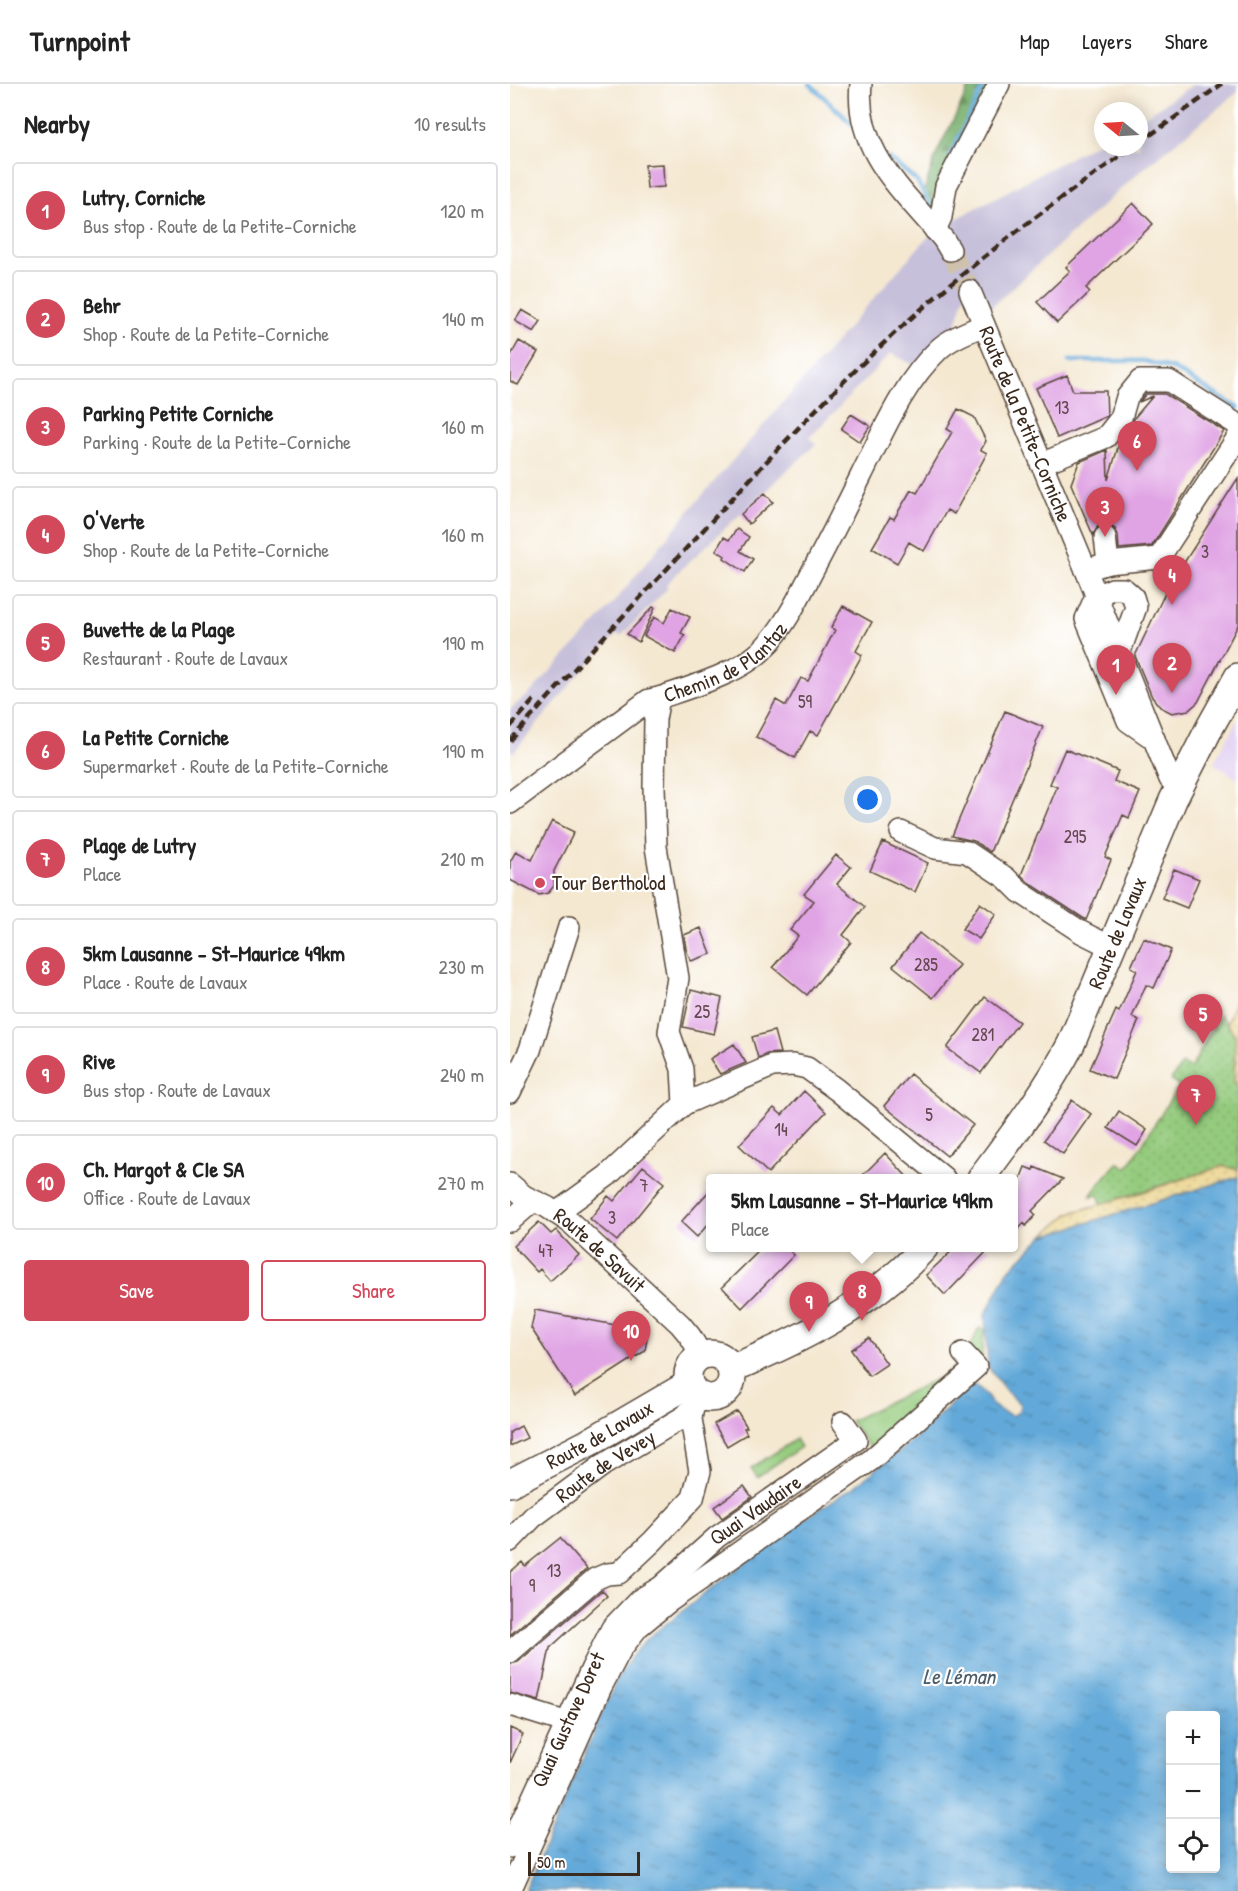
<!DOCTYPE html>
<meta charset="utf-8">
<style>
body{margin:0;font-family:"Patrick Hand",sans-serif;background:#f6f6f6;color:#222}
.controls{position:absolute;right:18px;bottom:18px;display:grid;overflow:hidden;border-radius:6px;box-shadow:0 3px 15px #0003}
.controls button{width:54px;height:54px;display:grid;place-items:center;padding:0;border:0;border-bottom:2px solid #e0e0e0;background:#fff;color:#222;font:30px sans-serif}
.compass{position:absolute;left:584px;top:18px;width:54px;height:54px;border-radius:50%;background:#fff;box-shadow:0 3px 15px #0003;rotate:288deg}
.scale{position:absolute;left:18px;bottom:15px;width:112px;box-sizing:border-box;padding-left:6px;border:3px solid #3b2a1e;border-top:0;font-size:16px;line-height:21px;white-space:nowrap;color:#3b2a1e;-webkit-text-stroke:4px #fff;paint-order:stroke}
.you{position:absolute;left:358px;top:716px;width:21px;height:21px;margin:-15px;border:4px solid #fff;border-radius:50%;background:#1a73e8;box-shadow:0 0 0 9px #1a73e833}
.badge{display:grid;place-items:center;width:39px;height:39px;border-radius:50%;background:#d1495b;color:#fff;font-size:20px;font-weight:700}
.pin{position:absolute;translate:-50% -50px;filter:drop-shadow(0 2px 3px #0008)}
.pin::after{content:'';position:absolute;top:32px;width:21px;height:18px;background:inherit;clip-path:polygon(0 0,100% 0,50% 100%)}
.popup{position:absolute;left:196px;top:1090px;width:312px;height:78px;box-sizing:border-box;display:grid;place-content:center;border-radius:6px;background:#fff;filter:drop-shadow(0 2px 4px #0005);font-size:20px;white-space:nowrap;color:#767676}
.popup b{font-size:22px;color:#222}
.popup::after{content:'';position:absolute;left:50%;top:100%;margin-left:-12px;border:12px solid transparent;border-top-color:#fff}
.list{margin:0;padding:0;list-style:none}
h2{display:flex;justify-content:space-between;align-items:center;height:78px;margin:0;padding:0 24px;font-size:26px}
h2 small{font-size:20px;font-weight:400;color:#767676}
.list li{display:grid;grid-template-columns:39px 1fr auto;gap:18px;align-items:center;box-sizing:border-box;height:96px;margin:0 12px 12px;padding:0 12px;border:2px solid #e0e0e0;border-radius:6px}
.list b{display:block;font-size:22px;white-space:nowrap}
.list p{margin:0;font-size:20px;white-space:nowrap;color:#767676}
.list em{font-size:20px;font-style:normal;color:#767676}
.actions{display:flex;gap:12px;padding:18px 24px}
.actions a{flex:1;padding:14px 0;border:2px solid #d1495b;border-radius:6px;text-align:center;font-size:21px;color:#d1495b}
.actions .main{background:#d1495b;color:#fff}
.icon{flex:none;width:33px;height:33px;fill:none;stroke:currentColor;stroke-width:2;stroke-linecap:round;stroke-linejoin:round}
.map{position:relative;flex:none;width:728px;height:1807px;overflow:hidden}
header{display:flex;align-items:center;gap:36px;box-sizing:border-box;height:84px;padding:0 30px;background:#fff;border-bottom:2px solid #e0e0e0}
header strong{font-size:28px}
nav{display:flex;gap:33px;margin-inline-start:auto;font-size:21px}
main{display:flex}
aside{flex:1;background:#fff}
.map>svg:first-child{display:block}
</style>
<header>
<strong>Turnpoint</strong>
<nav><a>Map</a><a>Layers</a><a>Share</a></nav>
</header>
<main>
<aside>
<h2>Nearby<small>10 results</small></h2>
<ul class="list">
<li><span class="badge">1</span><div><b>Lutry, Corniche</b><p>Bus stop · Route de la Petite-Corniche</p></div><em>120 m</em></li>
<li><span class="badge">2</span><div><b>Behr</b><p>Shop · Route de la Petite-Corniche</p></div><em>140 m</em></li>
<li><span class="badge">3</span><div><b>Parking Petite Corniche</b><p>Parking · Route de la Petite-Corniche</p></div><em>160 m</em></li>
<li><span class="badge">4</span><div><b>O'Verte</b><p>Shop · Route de la Petite-Corniche</p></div><em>160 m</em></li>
<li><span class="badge">5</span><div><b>Buvette de la Plage</b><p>Restaurant · Route de Lavaux</p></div><em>190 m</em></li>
<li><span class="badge">6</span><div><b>La Petite Corniche</b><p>Supermarket · Route de la Petite-Corniche</p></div><em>190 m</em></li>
<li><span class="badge">7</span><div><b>Plage de Lutry</b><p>Place</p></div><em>210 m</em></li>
<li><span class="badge">8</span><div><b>5km Lausanne - St-Maurice 49km</b><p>Place · Route de Lavaux</p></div><em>230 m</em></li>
<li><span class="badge">9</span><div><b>Rive</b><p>Bus stop · Route de Lavaux</p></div><em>240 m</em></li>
<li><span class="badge">10</span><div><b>Ch. Margot &amp; CIe SA</b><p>Office · Route de Lavaux</p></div><em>270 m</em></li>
</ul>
<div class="actions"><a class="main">Save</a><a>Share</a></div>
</aside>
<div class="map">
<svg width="728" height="1807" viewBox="0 0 728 1807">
<defs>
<pattern id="grass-dots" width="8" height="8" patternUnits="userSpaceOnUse" patternTransform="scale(1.5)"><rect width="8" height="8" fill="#94cb7d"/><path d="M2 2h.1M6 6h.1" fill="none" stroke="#80ae6c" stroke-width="1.8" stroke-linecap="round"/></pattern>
<pattern id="forest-firs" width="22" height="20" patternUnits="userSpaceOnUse" patternTransform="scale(1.5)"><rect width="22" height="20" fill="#77af6c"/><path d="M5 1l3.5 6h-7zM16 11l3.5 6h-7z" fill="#638f58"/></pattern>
<pattern id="sand-dots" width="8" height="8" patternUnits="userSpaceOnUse" patternTransform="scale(1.5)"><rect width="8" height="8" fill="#eeda9e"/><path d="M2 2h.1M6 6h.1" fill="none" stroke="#cdbb88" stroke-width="1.8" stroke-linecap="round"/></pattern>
<pattern id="water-ripples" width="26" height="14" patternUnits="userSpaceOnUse" patternTransform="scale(1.5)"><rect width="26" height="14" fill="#62a9d9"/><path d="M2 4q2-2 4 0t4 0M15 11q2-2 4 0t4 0" fill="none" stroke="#528aaf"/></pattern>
</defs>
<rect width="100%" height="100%" fill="#fff"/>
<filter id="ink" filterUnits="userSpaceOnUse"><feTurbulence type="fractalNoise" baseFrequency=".0167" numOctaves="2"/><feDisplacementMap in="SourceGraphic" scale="12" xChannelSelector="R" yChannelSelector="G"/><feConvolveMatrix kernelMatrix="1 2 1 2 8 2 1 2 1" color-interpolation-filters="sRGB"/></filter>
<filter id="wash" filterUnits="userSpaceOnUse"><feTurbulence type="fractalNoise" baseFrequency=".008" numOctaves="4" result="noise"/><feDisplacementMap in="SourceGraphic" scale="24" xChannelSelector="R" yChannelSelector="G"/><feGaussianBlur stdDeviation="1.35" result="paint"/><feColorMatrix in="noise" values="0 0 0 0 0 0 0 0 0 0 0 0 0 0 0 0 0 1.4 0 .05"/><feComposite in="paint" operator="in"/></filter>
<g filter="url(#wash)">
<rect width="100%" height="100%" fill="#f4e8d1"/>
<!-- built -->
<path fill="#e3d3f3" d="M728,635V695L704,679Z"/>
<!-- railway -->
<path fill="#c6c0da" d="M684,0H728V8L627,90L479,225L464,204L455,210L447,238L407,283L381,269L299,354L306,360L167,489L156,501L158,504L111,552L107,550L73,586L3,669L0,666V625L19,610L90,535L183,422L405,167L425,146L593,56V63H629V36Z"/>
<!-- grass -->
<path fill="url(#grass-dots)" stroke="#687a4e" stroke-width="1.5" d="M710,931L725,951L724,996L728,1004V1086L713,1082L592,1120L588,1111L580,1112L590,1099L608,1078L617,1084L669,1002L661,996L672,980L681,984Z"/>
<!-- forest -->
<path fill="url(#forest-firs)" stroke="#596c45" stroke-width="1.5" d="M460,0H489L431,133L411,118C417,97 423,75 433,56C443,37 452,20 460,0Z"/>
<!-- sand -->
<path fill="url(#sand-dots)" stroke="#94825e" stroke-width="1.5" d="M728,910V1004L724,996L725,951L717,939Z
M713,1082L728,1086V1093L533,1152L560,1129L630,1109Z"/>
<!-- green -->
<path fill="#94cb7d" stroke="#687a4e" stroke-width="1.5" d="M469,1244L474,1245L472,1272L470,1281L368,1374L340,1337L437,1290L456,1271Z
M286,1355L291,1363L247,1393L241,1384Z"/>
<!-- water -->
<path fill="url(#water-ripples)" stroke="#4e6a7c" stroke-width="1.5" fill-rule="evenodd" d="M728,1093V1807H15L107,1595L122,1572L139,1553L275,1448L345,1402L406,1354L462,1300C474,1305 476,1313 484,1322C489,1327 496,1329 503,1332L509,1327L510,1320L497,1308L478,1283L475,1231L498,1187L533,1152L547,1148ZM660,1632H706V1784H660Z"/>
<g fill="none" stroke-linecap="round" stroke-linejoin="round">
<!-- stream -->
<path stroke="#62a9d9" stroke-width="4.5" d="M300,0L344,42
M440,72L475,0
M379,74L407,97L422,125
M559,277H634L664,285L728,324"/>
</g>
<g id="blocks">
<!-- building -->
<path fill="#e0a4e4" d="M153,80L154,103L137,104L135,81Z
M623,119L643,140L576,204L580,208L547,239L527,218L560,187L556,183Z
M12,226L31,237L24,248L5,237Z
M9,257L28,268L8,301L0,297V273Z
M557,291L563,307H596L597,332L547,354L526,304Z
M636,310H655L714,347L642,462L609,465L608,451L605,445L601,442L594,440L588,442L583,451L561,400L569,378L597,366L598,396L611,354L621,342L625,333L643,312L629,318Z
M448,325L464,333L476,357L471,366L477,369L444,430L437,426L414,467L399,458L387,479L362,464L380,433L384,435L401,406L407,409L442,348L437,345Z
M341,330L360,342L350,358L331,345Z
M728,394V541L688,618L679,626L662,629L650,623L642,613L625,572L656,507Z
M255,409L263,418L239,440L231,430Z
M227,445L239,453L230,467L243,475L235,488L214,474L215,472L206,466L214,453L219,456Z
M333,522L362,538L346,567L352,571L308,651L300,647L285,674L246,653L266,616L276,622L291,594L298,597L325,546L321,544Z
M143,523L145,524L129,558L117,550Z
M162,524L180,533L171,549L175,551L165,569L134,552L144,533L154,539Z
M495,627L533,643L480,768L464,757L442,752Z
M555,665L608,687L604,697L630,708L619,734L613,731L595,773L601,776L576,836L518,798L511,791L547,703L540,700Z
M42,737L64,748L44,787V802L38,809L29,811L0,796V778L6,767L22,776Z
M373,758L418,779L405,808L360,787Z
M326,771L341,783L327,800L355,823L333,851L341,858L297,911L263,883L288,852L280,846L304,817L294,810Z
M664,785L689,795L677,824L652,814Z
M470,819L486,830L469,855L452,845Z
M191,844L201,870L181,877L176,865L174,851Z
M409,849L449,881L423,914L383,882Z
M634,854L661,866L644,904L636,901L622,933L629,936L604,995L580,985L606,926L609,928L627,886L621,883Z
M181,906L212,914L204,950L173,943Z
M475,913L509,938L471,989L437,964Z
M264,947L270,969L257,970L248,974L242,953Z
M224,960L236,979L210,990L200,975Z
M400,990L463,1041L437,1072L374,1022Z
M294,1007L316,1028L258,1089L229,1061L264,1024L272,1031Z
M562,1016L581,1030L553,1070L534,1056Z
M609,1027L637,1046L627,1062L598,1044Z
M375,1069L399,1095H349Z
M133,1082L154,1099L107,1157L80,1135L98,1112L104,1117Z
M515,1083L523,1086L524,1083L553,1095L522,1127L526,1131L516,1142L514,1139L504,1150V1111Z
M201,1105V1137L187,1153L171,1138Z
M29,1138L41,1150L46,1146L69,1171L40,1197L30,1185L27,1188L3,1162Z
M252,1164H277L284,1171L232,1224L212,1203Z
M445,1164H480L435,1211L416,1191Z
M25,1226L138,1247L135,1267L65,1312L21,1244Z
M359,1254L377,1280L359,1292L341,1266Z
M227,1327L237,1343L234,1344L237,1350L217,1362L204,1340Z
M11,1342L17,1354L0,1362V1348Z
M234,1402L242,1413L212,1434L204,1423Z
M50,1454L77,1485L0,1551V1488L12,1478L15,1482Z
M92,1506L97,1512L40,1564L29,1617L0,1609V1580L8,1578Z
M0,1644L13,1650L0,1679Z"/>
</g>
</g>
<g filter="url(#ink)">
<use href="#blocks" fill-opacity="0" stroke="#574639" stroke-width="1.5"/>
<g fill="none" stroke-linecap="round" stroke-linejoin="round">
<!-- minor-tunnel -->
<path stroke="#cfc2ad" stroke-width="21" stroke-dasharray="21 10" stroke-linecap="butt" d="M440,166L460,207"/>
<!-- minor casing -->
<g stroke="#574639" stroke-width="24">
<g id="minor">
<path d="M351,0C344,68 395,108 434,156L440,166"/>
<path d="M425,146L431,133L436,102L489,0"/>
<path id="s1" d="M460,207L576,486L660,695L670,703"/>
<path d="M531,380L596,353L611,334L617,313L630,297H659L728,341"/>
<path d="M595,453L598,479"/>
<path d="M576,486L598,479L649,474L728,353"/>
<path d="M609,570L626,523L623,513L614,505H602L586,512L576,535L618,637L644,655"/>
<path d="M0,719L139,616L149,614"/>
<path d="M391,748L425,764L457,768L496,794L510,808L571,848L601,863"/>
<path d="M0,1008L20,966L59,843"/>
<path d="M174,1020L262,982L283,981L297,984L327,1006L434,1094"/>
<path id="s2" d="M0,1100L14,1112L37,1123L61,1139L170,1240L180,1252L192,1272"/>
<path id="s3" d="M46,1129L97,1092L174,1020L172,985L159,948L168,894L146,763L144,703L145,635L149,614C181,603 233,588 255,563C275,542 288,515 301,490C318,458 335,425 351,392C373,348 393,299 429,265C440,255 459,247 473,242"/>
<path d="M0,1137L23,1117"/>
<path id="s4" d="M0,1457L23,1433L93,1381L175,1332L187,1319"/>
<path d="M0,1568L85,1495L97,1490L109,1489L143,1457L183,1414L190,1387L181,1335L183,1323"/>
<path d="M0,1621L58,1639"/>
<path id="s5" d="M0,1763L82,1584L102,1544L129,1516L151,1503L207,1453L346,1356L333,1338"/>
<path d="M0,1807L91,1603L111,1565L128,1543L157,1519L361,1376L466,1283L453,1269"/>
</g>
</g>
<!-- major casing -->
<g stroke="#574639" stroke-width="30">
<g id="major">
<path id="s6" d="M471,1094C503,1051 536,1008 561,960L663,716L700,643L728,593"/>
<circle cx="200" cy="1292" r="22"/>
<path d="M221,1285C290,1256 363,1220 414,1164"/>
<path id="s7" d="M0,1399L78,1359L179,1300"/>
</g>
</g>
<!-- minor -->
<use href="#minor" stroke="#fff" stroke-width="21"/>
<!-- major -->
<use href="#major" stroke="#fff" stroke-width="27"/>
<!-- rail -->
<path stroke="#3b2a1e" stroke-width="4.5" stroke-dasharray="9 4.5" stroke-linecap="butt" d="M629,59L712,0
M0,643L24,616
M0,657C64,584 130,514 196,443C264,369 332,295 407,229C475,169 549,115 623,63"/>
</g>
</g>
<!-- markers -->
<circle fill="#d1495b" stroke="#fff" stroke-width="2" cx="30" cy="799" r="6"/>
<g text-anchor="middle" stroke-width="4.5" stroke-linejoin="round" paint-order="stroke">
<!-- number labels -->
<g font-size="18" fill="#644850">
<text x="552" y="330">13</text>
<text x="695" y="474">3</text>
<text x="295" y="624">59</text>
<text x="565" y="759">295</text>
<text x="416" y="887">285</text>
<text x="192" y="934">25</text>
<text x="473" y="957">281</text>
<text x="419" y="1037">5</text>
<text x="271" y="1052">14</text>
<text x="134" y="1108">7</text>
<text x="102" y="1140">3</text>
<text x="36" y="1173">47</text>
<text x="44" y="1493">13</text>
<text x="22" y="1508">9</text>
</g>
<!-- street labels -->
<g font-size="21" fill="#3b2a1e" stroke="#fff">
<text dy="7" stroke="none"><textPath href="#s1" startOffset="144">Route de la Petite-Corniche</textPath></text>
<text dy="7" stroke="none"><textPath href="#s3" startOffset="656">Chemin de Plantaz</textPath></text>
<text dy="7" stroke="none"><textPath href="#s6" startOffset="282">Route de Lavaux</textPath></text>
<text dy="7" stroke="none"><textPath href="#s2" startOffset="112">Route de Savuit</textPath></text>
<text dy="7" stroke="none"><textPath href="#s7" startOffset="102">Route de Lavaux</textPath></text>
<text dy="7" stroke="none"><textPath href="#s4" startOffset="122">Route de Vevey</textPath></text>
<text dy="7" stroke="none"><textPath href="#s5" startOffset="428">Quai Vaudaire</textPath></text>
<text dy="7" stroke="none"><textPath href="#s5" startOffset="140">Quai Gustave Doret</textPath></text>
</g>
<!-- poi labels -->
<g font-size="21" fill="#3b2a1e" stroke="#fff" text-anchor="start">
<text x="42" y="806">Tour Bertholod</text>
</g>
<!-- water labels -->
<g font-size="22" font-style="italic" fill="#4b5d69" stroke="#fff">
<text x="449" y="1600">Le Léman</text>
</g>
</g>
</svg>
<div class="controls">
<button>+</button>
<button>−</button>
<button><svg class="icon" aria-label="locate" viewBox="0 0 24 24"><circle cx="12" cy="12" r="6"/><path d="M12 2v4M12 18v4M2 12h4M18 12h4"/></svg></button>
</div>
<svg class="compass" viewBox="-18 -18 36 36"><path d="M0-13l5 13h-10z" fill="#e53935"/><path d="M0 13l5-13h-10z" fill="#767676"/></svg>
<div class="scale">50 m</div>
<div class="you"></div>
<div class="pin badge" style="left:606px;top:611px">1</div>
<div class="pin badge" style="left:662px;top:609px">2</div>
<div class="pin badge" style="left:595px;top:453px">3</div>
<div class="pin badge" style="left:662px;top:521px">4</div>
<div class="pin badge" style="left:693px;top:960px">5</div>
<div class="pin badge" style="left:627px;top:387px">6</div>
<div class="pin badge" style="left:686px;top:1041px">7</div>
<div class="pin badge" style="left:352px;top:1237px">8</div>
<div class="popup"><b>5km Lausanne - St-Maurice 49km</b>Place</div>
<div class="pin badge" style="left:299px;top:1248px">9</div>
<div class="pin badge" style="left:121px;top:1277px">10</div>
</div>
</main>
